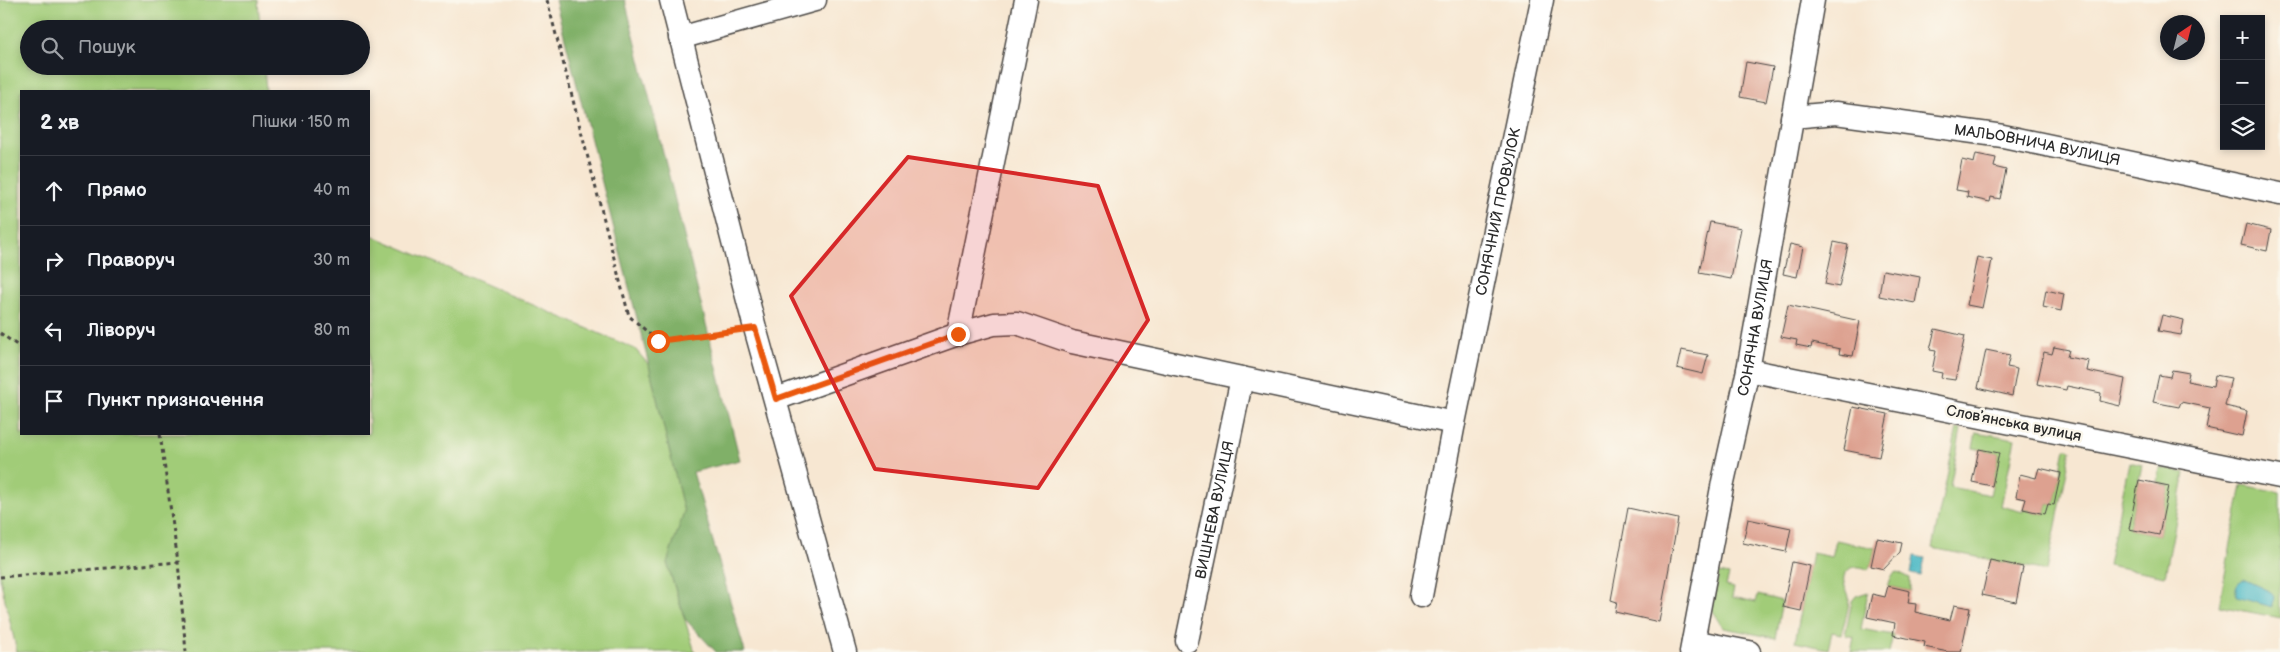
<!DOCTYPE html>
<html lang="uk">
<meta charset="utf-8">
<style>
body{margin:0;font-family:"Balsamiq Sans",sans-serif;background:#20242c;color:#f1f3f6}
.controls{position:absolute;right:15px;top:15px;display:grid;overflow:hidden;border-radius:0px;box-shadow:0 2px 8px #0003}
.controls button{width:45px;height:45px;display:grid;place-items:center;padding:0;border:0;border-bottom:1px solid #363941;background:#171b24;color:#f1f3f6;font:25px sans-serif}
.compass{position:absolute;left:2160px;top:15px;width:45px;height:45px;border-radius:50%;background:#171b24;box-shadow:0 2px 8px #0003;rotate:35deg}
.stop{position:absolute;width:15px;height:15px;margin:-11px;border:4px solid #ea580c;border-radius:50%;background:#fff}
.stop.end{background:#ea580c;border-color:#fff;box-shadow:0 1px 5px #0008}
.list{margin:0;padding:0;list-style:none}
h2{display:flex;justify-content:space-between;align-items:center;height:65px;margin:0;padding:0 20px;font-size:21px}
h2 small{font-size:16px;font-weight:400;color:#9ea1a6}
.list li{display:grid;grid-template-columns:32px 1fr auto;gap:15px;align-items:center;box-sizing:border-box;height:70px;padding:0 20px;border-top:1px solid #363941}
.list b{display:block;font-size:19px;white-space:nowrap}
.list em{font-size:16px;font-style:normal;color:#9ea1a6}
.icon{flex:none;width:28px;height:28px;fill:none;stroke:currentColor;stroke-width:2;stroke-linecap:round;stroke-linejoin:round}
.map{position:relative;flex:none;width:2280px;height:652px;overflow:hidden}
.search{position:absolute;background:#171b24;box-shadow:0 2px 8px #0003;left:20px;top:20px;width:350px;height:55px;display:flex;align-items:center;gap:12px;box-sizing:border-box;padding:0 18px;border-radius:28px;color:#9ea1a6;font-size:19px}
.panel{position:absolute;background:#171b24;box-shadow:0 2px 8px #0003;left:20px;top:90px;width:350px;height:345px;border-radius:0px}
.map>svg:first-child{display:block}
</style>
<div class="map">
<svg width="2280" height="652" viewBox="0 0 2280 652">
<rect width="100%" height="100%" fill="#fbf7ec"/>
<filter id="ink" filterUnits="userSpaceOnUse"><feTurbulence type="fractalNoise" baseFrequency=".02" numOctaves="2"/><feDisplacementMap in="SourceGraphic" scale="10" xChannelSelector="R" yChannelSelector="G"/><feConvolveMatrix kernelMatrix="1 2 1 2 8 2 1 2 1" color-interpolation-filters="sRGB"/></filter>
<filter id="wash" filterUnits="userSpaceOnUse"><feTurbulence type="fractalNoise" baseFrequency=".0096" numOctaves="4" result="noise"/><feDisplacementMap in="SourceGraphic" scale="20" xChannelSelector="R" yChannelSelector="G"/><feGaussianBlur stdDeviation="1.12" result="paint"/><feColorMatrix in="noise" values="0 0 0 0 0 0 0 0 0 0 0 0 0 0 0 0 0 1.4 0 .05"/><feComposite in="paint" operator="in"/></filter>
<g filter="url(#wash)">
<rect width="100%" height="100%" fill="#f7e7d2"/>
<!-- green -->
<path fill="#a1cc78" stroke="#667c52" d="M0,0H258L260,29H29V66H264L266,91H21V434H369V234L635,349L649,365L684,512L667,563L695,652H17L0,578Z
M1957,428L1961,429L1950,487L1990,495L1999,453L1973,448L1976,432L2015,439L2001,506L2023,512V509L2045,514L2048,504L2054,505L2065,449L2071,450L2047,571L1932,548Z
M2129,462L2142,465L2129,529L2159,535L2169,486L2158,483L2160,468L2185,473L2165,576L2108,565Z
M2242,485L2280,492V618L2219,606Z
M1836,540L1875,548L1871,566L1868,570C1858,563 1841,568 1844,583C1845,589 1849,593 1849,598C1849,610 1844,623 1841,634L1832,632L1828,649L1795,642L1812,553L1832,557Z
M1898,572L1910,578V591L1888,586L1893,574Z
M1719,573L1729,575L1726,586L1734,588L1732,597L1756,602L1758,595L1782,601L1775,638L1724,628L1711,608Z
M1868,592L1861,629L1893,635L1889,652H1851L1854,637L1845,635L1852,601L1856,596Z"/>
<!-- forest -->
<path fill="#80b068" stroke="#566e4a" d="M555,0H625L740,460L693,472L745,652H716L685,619L667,563L684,512L649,365Z"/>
<!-- water -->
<path fill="#4ab8c4" stroke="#3a7278" d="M1914,556L1925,558L1921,576L1911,574Z
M2243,579L2271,592L2275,597L2272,607L2237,597C2235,589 2235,584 2243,579Z"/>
<g id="blocks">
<!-- building -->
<path fill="#dda190" d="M1746,62L1773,67L1766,102L1740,97Z
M1976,154L1996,158L1994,167L2006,170L2000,199L1991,197L1990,202L1967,197L1968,192L1956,190L1962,160L1974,163Z
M1710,222L1741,228L1731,279L1699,273Z
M2246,224L2271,230L2267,251L2241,245Z
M1834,242L1848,245L1839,287L1825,284Z
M1790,244L1803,247L1797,277L1783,274Z
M1977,257L1992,260L1982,308L1967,305Z
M1883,270L1920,277L1915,303L1879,296Z
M2046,290L2064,294L2061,311L2043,307Z
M1788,305L1860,321L1853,356L1839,354L1840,349L1812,343L1811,348L1796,345L1797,340L1781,337Z
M2162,315L2184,320L2181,335L2158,331Z
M1935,329L1965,336L1955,380L1941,378L1942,373L1932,371L1936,351L1930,350Z
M2054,347L2069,350L2067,357L2089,361L2087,371L2125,379L2120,406L2100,401L2101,393L2067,386L2066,390L2037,384L2044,352L2052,354Z
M1681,350L1708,355L1703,374L1677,368Z
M1986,350L2010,355L2007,367L2017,369L2012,396L1978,388Z
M2172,370L2189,373L2187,381L2213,386L2215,375L2231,378L2225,406L2247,411L2242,436L2206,428L2210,408L2181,402L2179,407L2153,402L2159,375L2170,377Z
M1853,407L1888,414L1879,457L1844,450Z
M1979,449L1999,453L1992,486L1972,482Z
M2039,468L2061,473L2054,505L2048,504L2045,514L2023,509L2026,499L2016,497L2020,474L2036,478Z
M2139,480L2169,486L2159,535L2129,529Z
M1628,508L1678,519L1659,622L1615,612L1617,602L1611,600Z
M1748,519L1791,528L1786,552L1743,543Z
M1877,538L1902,543L1900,552L1884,569L1871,566Z
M1990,560L2023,567L2016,602L1982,595Z
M1792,562L1810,566L1801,611L1783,607Z
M1888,586L1910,591L1908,603L1916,604L1915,612L1950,620L1954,605L1970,608L1961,652H1948L1924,647L1925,642L1893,635L1895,623L1867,617L1872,594L1885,597Z"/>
</g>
</g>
<g filter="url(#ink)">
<use href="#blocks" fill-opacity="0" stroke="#4a4744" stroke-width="1"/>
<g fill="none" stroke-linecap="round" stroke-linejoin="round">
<!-- minor casing -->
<g stroke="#4a4744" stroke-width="25">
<g id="minor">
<path d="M671,0L755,328L845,652"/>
<path d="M680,38L815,0"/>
<path id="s1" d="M1792,117L1836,113L2003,136L2280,194"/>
<path d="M958,334L1026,0"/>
<path d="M1748,370L2280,477"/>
<path d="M776,399L958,334L994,324L1017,323L1072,342L1454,423"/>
<path id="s2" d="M1421,596L1454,423L1542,0"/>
<path id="s3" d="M1187,641L1242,378"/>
<path d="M1693,641L1749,652"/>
<path id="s4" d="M1691,652L1723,482L1748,370L1813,0"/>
</g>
</g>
<!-- path -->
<path stroke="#4a4744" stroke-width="3" stroke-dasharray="4 4" stroke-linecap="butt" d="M547,0L629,316L658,341L737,330
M0,333L21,348
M160,434L178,562L186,652
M0,577L178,562"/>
<!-- minor -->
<use href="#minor" stroke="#fff" stroke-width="22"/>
</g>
</g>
<g fill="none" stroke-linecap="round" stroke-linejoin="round" filter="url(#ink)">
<!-- route -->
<path stroke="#ea580c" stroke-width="6" d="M658,341L755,328L776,399L958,334"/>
</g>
<!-- marked area -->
<path fill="#d62828" fill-opacity="0.2" stroke="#d62828" stroke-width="4" stroke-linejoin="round" d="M908,157L1098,186L1148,320L1038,488L875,469L791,296Z"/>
<g text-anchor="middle" stroke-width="5" stroke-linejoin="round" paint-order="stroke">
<!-- street labels -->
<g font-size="15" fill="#2b2b2b" stroke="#fbf7ec">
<text dy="5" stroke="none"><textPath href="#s1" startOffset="248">МАЛЬОВНИЧА ВУЛИЦЯ</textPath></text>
<text dy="5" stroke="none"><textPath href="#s2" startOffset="392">СОНЯЧНИЙ ПРОВУЛОК</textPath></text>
<text dy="5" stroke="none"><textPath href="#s4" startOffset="331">СОНЯЧНА ВУЛИЦЯ</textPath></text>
<text transform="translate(2014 423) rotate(11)" y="5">Словʼянська вулиця</text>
<text dy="5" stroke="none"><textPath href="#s3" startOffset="134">ВИШНЕВА ВУЛИЦЯ</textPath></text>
</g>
</g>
</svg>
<div class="controls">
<button>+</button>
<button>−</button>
<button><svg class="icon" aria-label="layers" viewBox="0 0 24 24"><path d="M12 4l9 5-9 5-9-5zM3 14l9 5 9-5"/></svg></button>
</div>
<svg class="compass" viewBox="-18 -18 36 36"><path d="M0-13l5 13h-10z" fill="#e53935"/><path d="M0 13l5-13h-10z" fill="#9ea1a6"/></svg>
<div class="stop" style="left:658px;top:341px"></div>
<div class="stop end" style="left:958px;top:334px"></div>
<div class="search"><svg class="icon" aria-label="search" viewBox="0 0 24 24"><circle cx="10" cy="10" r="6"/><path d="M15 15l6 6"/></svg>Пошук</div>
<section class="panel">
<h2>2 хв<small>Пішки · 150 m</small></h2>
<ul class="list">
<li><svg class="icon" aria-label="ahead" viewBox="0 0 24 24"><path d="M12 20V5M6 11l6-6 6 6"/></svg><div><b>Прямо</b></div><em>40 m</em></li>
<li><svg class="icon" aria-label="right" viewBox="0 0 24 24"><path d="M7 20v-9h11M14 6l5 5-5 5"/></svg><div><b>Праворуч</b></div><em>30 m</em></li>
<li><svg class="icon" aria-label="left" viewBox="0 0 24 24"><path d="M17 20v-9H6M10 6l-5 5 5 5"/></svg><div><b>Ліворуч</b></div><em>80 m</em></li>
<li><svg class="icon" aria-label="arrive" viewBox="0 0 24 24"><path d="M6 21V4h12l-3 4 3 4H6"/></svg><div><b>Пункт призначення</b></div></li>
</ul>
</section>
</div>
